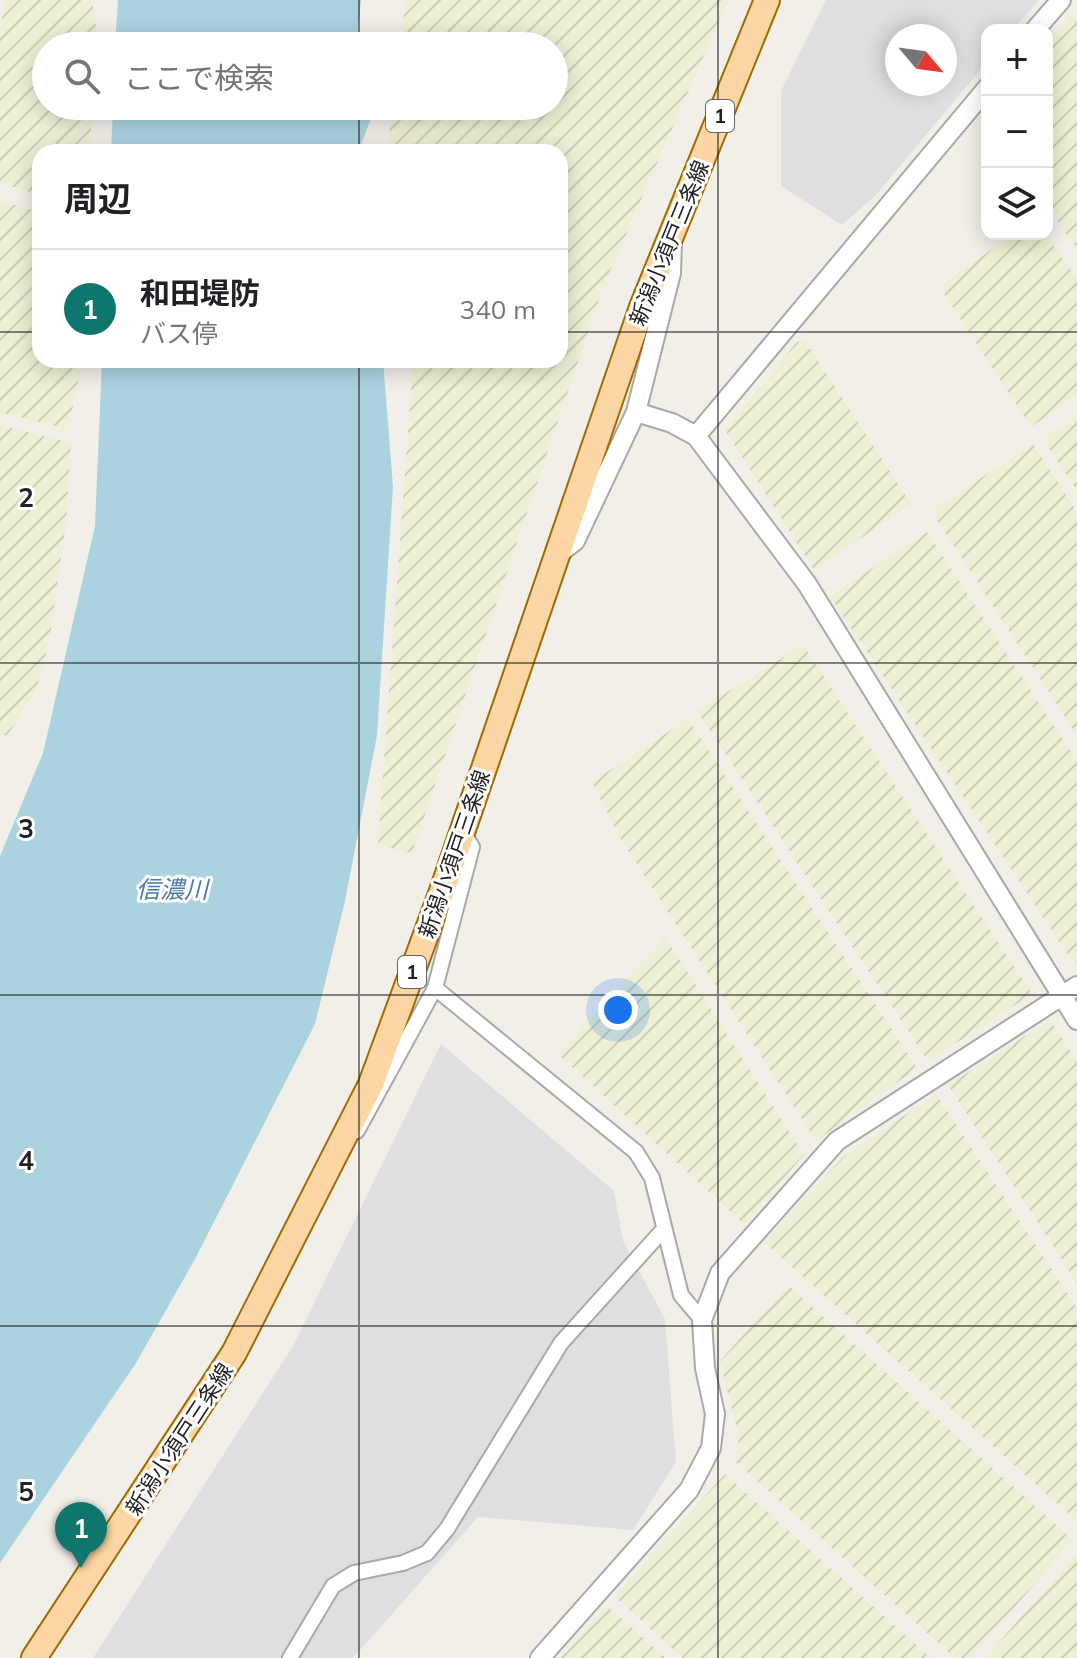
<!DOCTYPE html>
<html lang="ja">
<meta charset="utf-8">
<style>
body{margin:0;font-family:Mulish,"Noto Sans JP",sans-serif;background:#f6f6f6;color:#202124}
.controls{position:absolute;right:24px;top:24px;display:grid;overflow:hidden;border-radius:16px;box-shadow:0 4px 20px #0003}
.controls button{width:72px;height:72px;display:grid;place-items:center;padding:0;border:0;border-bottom:2px solid #e0e0e0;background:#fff;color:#202124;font:40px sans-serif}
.compass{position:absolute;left:885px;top:24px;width:72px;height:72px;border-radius:50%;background:#fff;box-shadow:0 4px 20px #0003;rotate:119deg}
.you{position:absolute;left:618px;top:1010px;width:28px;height:28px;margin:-20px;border:6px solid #fff;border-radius:50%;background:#1a73e8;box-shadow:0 0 0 12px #1a73e833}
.badge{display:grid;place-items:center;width:52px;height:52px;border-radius:50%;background:#0f766e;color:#fff;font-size:26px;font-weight:700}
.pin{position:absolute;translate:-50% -66px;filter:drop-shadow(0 2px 4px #0008)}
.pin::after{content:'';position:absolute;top:42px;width:28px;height:24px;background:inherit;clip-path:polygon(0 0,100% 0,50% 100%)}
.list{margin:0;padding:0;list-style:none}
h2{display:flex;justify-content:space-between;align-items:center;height:104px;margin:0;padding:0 32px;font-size:34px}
h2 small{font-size:26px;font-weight:400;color:#757577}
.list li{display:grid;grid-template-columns:52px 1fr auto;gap:24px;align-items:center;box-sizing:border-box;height:120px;padding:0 32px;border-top:2px solid #e0e0e0}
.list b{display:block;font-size:30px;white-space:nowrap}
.list p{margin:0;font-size:26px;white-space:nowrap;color:#757577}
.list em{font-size:26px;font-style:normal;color:#757577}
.icon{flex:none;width:44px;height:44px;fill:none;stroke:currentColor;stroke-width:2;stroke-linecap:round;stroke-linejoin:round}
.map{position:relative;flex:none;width:1077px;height:1658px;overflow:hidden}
.search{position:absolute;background:#fff;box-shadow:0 4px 20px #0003;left:32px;top:32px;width:536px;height:88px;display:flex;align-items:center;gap:20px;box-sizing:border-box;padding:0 28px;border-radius:44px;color:#757577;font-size:30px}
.panel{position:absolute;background:#fff;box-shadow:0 4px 20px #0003;left:32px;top:144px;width:536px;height:224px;border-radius:24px}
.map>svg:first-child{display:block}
</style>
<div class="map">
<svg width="1077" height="1658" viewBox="0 0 1077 1658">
<defs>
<pattern id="farmland-furrows" width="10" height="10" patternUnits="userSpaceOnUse" patternTransform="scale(2)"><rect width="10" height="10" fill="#eef0d5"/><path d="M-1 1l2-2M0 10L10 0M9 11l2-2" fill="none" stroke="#ccceb7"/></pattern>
</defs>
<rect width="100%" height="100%" fill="#f2efe9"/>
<!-- residential -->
<path fill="#e0dfdf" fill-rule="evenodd" d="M826,0H1039L1013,30H987V62L875,196L842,225L781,186V91ZM897,36H945V84H897Z
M441,1044L614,1191L623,1241L665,1319L676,1462L633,1530L478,1517L353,1658H93L293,1346Z"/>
<!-- farmland -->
<path fill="url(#farmland-furrows)" d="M6,0H92L99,46H46V106H93L89,152H40V195L0,183V28Z
M406,0H728L604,285L412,853L378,845L413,360H560V152H387L393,106H554V46H400Z
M1072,14L1077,22V249L1047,207V43Z
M0,201L40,212V360H83L68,429L0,412Z
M1014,234H1045L1077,278V395L1031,427L939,286Z
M804,339L911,504L814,570L725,430L796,343Z
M1077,417V491L1043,439Z
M0,425L71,443L66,523L49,643L36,690L7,736L0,733Z
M1033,444L1077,512V735L931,511Z
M927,532L1077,761V963L1072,961L830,596Z
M803,645L1032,994L928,1061L697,711Z
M688,719L917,1068L816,1141L619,836L592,782Z
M665,937L804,1155L744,1224L558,1054Z
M1050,1020L1077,1061V1283L948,1085Z
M936,1094L1077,1308V1521L764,1242L843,1157Z
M788,1285L1073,1540L970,1658H955L736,1462L739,1437L720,1361Z
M725,1474L931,1658H683L614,1596Z
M1077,1554V1658H985Z
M607,1606L666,1658H560Z"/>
<!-- water -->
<path fill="#aad3df" d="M118,0H361L358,29L361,46H115Z
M113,106H373L374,111L358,152H111Z
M102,360H383L393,487L377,735L345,901L315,1024L195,1259L136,1363L0,1563V856L43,753L95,526Z"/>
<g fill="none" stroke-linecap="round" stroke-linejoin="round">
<!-- minor casing -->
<g stroke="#a9a9a9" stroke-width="18">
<path id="minor" d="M435,988L636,1152L652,1178L681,1295L702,1320
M357,1131L435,988L472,847L462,831
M290,1658L333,1586L354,1573L403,1563L427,1553L447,1529L561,1343L663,1230"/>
</g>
<!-- tertiary casing -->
<g stroke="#a9a9a9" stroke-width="22">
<path id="tertiary" d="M1035,30L1061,0
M636,412L672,423L696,436L807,584L1077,1020
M696,436L987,88
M557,555L575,541L636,412L671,273L672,242
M540,1658L689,1490L711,1448L715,1414L705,1368L702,1320L720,1273L837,1141L1077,986"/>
</g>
<!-- primary casing -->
<g stroke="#a06b00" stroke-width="28">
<path id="primary" d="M34,1658L234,1353L371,1084L442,891L642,307L767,0"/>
</g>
<!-- minor -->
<use href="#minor" stroke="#fff" stroke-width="14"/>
<!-- tertiary -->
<use href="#tertiary" stroke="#fff" stroke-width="18"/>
<!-- primary -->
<use href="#primary" stroke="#fcd6a4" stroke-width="24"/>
</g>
<!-- grid -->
<path fill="none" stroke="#222" stroke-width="2" stroke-opacity="0.55" d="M359,0V46M718,0V1658M359,106V152M0,332H40M560,332H1077M359,360V1658M0,663H1077M0,995H1077M0,1326H1077"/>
<g text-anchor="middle" stroke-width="6" stroke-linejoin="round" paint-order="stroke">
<!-- shield labels -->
<g fill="#fff" stroke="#646464" stroke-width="2">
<rect x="706" y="100" width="28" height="32" rx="6"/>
<rect x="398" y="956" width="28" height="32" rx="6"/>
</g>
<g font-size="20" font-weight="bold" fill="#222">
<text x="720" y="123">1</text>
<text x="412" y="979">1</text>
</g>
<!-- street labels -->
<g font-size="22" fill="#222" stroke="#fff">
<text transform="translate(669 243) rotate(-68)" y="8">新潟小須戸三条線</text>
<text transform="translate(454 854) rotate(-71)" y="8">新潟小須戸三条線</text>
<text transform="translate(179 1439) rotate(-57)" y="8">新潟小須戸三条線</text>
</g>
<!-- water labels -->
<g font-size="24" font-style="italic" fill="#4a7aab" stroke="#fff">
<text x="172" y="898">信濃川</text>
</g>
</g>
<g font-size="26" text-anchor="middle" font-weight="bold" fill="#222" stroke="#fff" stroke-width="6" stroke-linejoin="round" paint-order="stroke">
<text x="26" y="507">2</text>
<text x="26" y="838">3</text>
<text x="26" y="1170">4</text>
<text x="26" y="1501">5</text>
</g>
</svg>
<div class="controls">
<button>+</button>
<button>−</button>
<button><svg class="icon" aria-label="layers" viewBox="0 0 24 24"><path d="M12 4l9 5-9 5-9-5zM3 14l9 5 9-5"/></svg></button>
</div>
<svg class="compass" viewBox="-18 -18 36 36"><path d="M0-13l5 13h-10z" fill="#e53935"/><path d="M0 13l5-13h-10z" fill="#757577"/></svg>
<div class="you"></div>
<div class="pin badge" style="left:81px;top:1568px">1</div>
<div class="search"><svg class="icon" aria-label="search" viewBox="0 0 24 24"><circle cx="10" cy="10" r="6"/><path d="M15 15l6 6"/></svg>ここで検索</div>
<section class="panel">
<h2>周辺<small></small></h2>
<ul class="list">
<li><span class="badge">1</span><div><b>和田堤防</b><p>バス停</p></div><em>340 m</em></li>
</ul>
</section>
</div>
